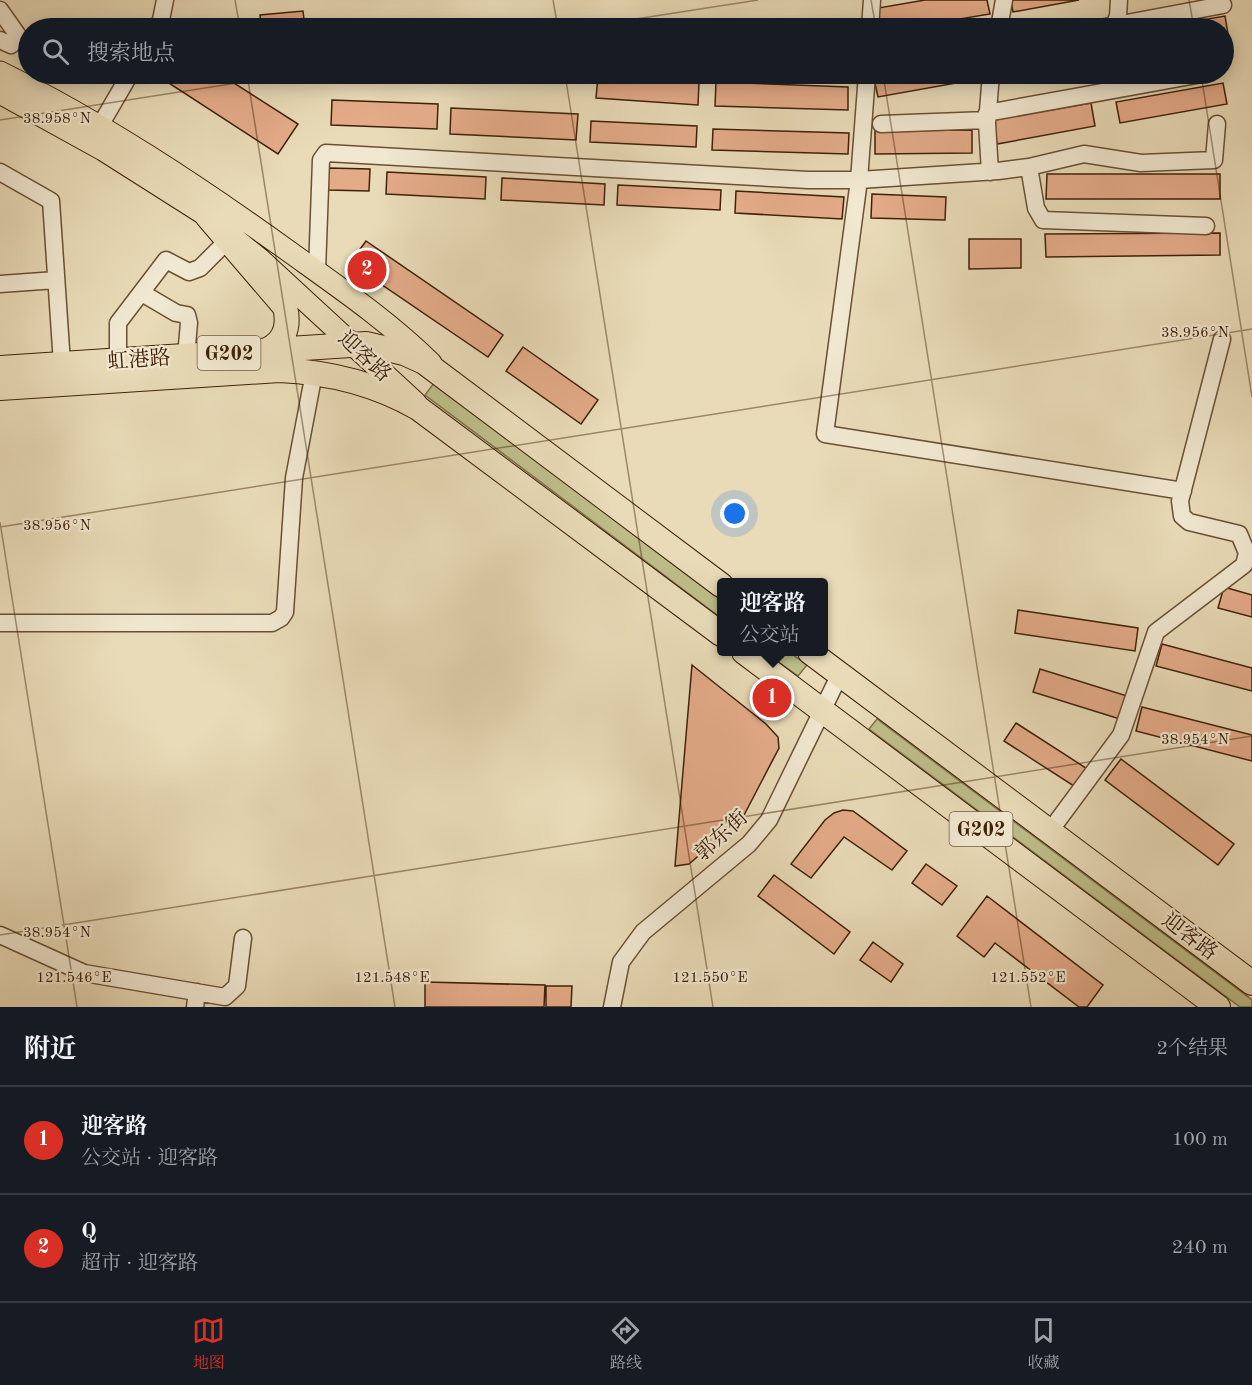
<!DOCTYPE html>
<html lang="zh">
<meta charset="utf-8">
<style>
body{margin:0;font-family:"Old Standard TT","Noto Serif SC",serif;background:#20242c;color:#f1f3f6}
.you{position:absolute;left:735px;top:514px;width:21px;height:21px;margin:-15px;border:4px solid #fff;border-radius:50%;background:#1a73e8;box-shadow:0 0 0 9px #1a73e833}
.badge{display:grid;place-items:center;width:39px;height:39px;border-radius:50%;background:#d93025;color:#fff;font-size:20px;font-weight:700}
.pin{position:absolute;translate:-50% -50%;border:3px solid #fff;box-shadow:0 2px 6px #0006}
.popup{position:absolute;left:717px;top:578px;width:111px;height:78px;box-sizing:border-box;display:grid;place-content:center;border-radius:6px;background:#171b24;filter:drop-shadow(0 2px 4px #0005);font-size:20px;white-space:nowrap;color:#9ea1a6}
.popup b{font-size:22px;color:#f1f3f6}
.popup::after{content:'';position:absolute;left:50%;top:100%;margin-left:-12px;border:12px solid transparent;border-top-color:#171b24}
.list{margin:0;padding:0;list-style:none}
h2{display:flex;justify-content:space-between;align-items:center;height:78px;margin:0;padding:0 24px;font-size:26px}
h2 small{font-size:20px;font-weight:400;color:#9ea1a6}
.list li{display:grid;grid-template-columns:39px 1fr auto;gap:18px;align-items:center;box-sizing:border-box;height:108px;padding:0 24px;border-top:2px solid #363941}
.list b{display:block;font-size:22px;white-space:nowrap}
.list p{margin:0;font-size:20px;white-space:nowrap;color:#9ea1a6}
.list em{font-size:20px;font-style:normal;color:#9ea1a6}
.icon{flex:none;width:33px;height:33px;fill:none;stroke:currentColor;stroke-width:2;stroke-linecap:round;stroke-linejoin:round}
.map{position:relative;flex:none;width:1252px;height:1007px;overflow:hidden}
.search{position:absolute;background:#171b24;box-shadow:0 3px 15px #0003;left:18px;right:18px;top:18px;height:66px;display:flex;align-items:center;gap:15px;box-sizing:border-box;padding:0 21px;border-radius:33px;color:#9ea1a6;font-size:22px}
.sheet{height:294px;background:#171b24}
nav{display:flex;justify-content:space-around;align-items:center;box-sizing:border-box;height:84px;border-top:2px solid #363941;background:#171b24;font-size:16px;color:#9ea1a6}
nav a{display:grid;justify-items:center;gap:3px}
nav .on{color:#d93025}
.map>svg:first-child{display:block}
</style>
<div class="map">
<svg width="1252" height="1007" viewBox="0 0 1252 1007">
<rect width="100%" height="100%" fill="#e9dbb8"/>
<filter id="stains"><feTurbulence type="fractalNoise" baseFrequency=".00333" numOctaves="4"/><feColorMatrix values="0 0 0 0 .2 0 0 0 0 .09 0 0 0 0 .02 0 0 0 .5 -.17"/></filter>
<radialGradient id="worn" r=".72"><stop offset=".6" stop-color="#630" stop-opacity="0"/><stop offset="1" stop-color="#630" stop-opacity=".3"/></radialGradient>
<!-- green -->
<path fill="#bebe8a" stroke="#7e7048" stroke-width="1.5" d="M434,383L721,600V618L425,395Z
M765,652H789L807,665L798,676Z
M877,719L1252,1000V1007H1240L869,729Z"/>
<!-- building -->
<path fill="#e4ab89" stroke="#3f2107" stroke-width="1.5" d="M925,0H987L990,14L906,28H881L878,8Z
M1011,0H1079L1013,12Z
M303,11L305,28H261L260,15Z
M1225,16L1229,40L1224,41V28H1155Z
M609,20L705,24V28H609Z
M337,24L439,28H336Z
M720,26L772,28H720Z
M159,74H220L298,124L278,154L158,76Z
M873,74H978L979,79L878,97Z
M1003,74H1038L1004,80Z
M598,76L699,82L698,105L596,98Z
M716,82L848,87V110L715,106Z
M1223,83L1227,104L1120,123L1116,102Z
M332,100L438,104L437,129L331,125Z
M1091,103L1095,126L997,144L993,120Z
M451,108L578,114L576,140L450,134Z
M591,121L697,126L696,147L590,142Z
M713,129L849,133L848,154L712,150Z
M972,130V153L875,154V131Z
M328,168L370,169L369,191L328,190Z
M387,172L486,177L485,199L386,194Z
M1047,174H1220V199H1046Z
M502,178L605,184L604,205L501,200Z
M618,185L721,190L720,210L617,205Z
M736,191L844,197L842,219L735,213Z
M872,194L946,197L945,220L871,218Z
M1220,233V255L1046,257L1045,234Z
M969,239H1021V268L969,269Z
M366,241L503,335L488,357L350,263Z
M523,347L598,400L581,424L506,371Z
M1224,587L1252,595V617L1218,608Z
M1018,610L1138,628L1135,651L1015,633Z
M1162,644L1252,668V691L1156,666Z
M692,665L766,724L778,737L779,748L743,817L689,864L675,866Z
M1040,669L1127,696L1120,719L1033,692Z
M1142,707L1252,735V761L1136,731Z
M1016,723L1089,770L1077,788L1004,741Z
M1121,759L1234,844L1218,865L1105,780Z
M843,810L853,811L907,851L892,870L844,837L811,878L791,864L825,820L834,813Z
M926,864L957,886L942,905L912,883Z
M774,875L850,932L834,954L758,896Z
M987,896L1103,985L1087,1007H1079L995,943L984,957L957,936Z
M873,942L903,964L891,982L860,960Z
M425,982L545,985L544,1007H425Z
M546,986H572L571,1007H546Z"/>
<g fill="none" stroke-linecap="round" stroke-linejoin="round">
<!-- minor casing -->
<g stroke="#6a5033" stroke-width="19">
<path id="minor" d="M0,10L19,37L11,45L0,40
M156,28L161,20L165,0
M870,28L872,0
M999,28L1004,0
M1100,28L1223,5
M1113,28L1118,16L1119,0
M867,74L859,180L825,434L1183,491
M987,113L1202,74
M881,124L987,120
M94,136L130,74
M1029,167L1036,208L1043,220L1206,226
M0,172L51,201L62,364
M990,172L987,123L991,74
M317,271L321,160L326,153L808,180H859L998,171L1029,167L1084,154L1141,163L1214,160L1217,124
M0,284L56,280
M142,293L176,313L187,315L189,323L186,356
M118,360V323L166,260L189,272L200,268L228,240
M0,623H272L281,618L285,612L294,478L314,373
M1050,831L1121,735L1156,632L1244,565L1247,553L1239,534L1189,522L1182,516L1180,501L1222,339
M0,935L84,973L225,997L237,986L243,938
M195,1007L197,992
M612,1007L621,962L643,932L749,844L769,820L840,674"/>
</g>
<!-- major casing -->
<g stroke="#3f2107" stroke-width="23">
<path id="major" d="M0,72C101,122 195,184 287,250C337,286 387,320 431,363
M0,93L103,150L207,216L261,260L416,403"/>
</g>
<!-- highway casing -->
<g stroke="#3f2107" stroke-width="26">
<path id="highway" d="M207,216L285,307C290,327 284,344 264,351
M0,368L366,344L404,353L424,362L721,585
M0,388L279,370C327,372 376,384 418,408L721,634
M744,652L1218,1007
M810,652L1252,983"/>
</g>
<!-- minor -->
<use href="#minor" stroke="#f1e8d1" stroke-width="16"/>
<!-- major -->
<use href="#major" stroke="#e9dbb8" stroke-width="21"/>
<!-- highway -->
<use href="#highway" stroke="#e9dbb8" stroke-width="24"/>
</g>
<!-- ticks -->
<path fill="none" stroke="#3f2107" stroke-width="1.5" stroke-opacity="0.45" d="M235,0L240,28M553,0L558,28M871,0L876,28M1189,0L1194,28M578,28L758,0M247,74L395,1007M565,74L713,1007M883,74L1031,1007M1201,74L1252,397M0,120L294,74M0,522L77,1007M0,527L1252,329M0,935L1252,736"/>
<g text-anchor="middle" stroke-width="4.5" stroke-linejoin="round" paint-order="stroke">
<!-- shield labels -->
<g fill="#f1e8d1" stroke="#745d44" stroke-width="1.5">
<rect x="197.5" y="336" width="63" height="34" rx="4.5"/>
<rect x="949.5" y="812" width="63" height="34" rx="4.5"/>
</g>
<g font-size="20" font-weight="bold" fill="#3f2107">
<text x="229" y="360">G202</text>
<text x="981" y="836">G202</text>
</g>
<!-- street labels -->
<g font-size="21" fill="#3f2107" stroke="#f1e8d1">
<text transform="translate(365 356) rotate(43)" y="7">迎客路</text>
<text transform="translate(139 359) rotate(-4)" y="7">虹港路</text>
<text transform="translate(721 835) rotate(-43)" y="7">郭东街</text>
<text transform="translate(1190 936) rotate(37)" y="7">迎客路</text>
</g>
</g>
<g font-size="15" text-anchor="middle" fill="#3f2107" stroke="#f1e8d1" stroke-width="4.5" stroke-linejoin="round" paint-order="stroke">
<text x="57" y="123">38.958°N</text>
<text x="1195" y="337">38.956°N</text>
<text x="57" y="530">38.956°N</text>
<text x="1195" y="744">38.954°N</text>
<text x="57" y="937">38.954°N</text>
<text x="74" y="982">121.546°E</text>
<text x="392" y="982">121.548°E</text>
<text x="710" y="982">121.550°E</text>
<text x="1028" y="982">121.552°E</text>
</g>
<rect width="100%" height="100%" filter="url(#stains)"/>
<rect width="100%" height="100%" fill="url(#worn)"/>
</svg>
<div class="you"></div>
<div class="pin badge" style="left:772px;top:698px">1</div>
<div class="popup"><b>迎客路</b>公交站</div>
<div class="pin badge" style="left:367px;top:270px">2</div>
<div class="search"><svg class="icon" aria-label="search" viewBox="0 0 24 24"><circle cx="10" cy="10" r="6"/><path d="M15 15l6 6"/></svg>搜索地点</div>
</div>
<section class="sheet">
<h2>附近<small>2个结果</small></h2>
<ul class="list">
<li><span class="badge">1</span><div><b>迎客路</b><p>公交站 · 迎客路</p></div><em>100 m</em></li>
<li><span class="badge">2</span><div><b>Q</b><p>超市 · 迎客路</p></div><em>240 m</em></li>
</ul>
</section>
<nav>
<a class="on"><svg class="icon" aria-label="map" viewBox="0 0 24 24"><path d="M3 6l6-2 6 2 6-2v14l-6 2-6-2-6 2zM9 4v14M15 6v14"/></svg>地图</a>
<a><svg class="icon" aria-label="directions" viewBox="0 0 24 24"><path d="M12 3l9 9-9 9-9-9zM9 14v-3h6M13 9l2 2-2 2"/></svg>路线</a>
<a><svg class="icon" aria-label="saved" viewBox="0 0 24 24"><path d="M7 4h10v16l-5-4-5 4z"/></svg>收藏</a>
</nav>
